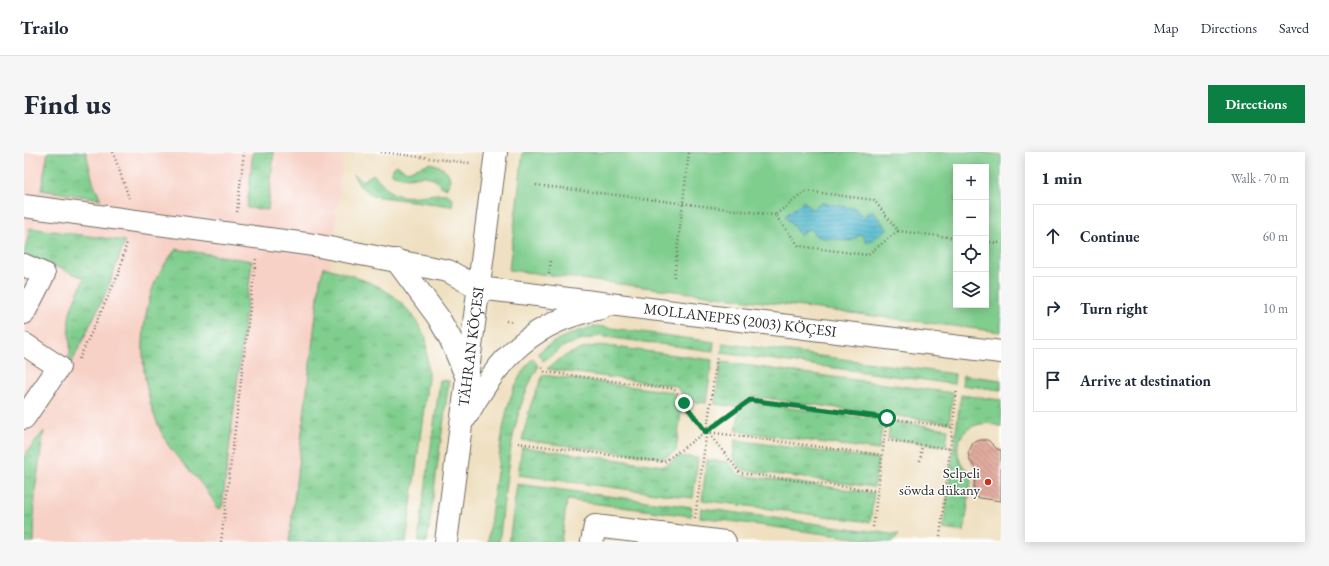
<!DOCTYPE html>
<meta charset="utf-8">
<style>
body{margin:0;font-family:"EB Garamond",serif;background:#f6f6f7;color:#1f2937}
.controls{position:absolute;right:12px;top:12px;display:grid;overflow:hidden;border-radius:0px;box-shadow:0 2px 10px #0003}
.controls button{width:36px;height:36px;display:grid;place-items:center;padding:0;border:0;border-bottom:1px solid #e0e1e3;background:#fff;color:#1f2937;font:20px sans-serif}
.stop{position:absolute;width:12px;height:12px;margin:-9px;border:3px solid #0b8043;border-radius:50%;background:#fff}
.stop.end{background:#0b8043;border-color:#fff;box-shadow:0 1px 4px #0008}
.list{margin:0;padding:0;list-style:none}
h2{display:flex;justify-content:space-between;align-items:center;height:52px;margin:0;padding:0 16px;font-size:17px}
h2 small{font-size:13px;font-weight:400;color:#747a83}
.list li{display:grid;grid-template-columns:26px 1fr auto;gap:12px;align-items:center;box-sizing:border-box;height:64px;margin:0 8px 8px;padding:0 8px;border:1px solid #e0e1e3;border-radius:0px}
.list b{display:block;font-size:15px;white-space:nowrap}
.list em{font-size:13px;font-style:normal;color:#747a83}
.icon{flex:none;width:22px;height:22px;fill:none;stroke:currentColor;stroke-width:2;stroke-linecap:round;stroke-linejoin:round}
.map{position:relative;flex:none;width:977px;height:390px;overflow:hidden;border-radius:0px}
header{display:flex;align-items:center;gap:24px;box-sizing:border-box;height:56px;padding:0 20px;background:#fff;border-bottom:1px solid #e0e1e3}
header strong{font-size:19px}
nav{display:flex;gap:22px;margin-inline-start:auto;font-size:14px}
.intro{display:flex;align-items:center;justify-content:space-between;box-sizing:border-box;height:96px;padding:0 24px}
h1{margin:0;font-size:28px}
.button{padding:10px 18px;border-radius:0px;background:#0b8043;color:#fff;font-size:14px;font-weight:700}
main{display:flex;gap:24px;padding:0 24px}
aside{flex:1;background:#fff;border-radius:0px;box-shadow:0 2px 10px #0003}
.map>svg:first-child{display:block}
</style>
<header>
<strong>Trailo</strong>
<nav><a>Map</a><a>Directions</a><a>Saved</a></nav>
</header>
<div class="intro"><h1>Find us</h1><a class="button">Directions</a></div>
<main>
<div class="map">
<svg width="977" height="390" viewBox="0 0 977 390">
<defs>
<pattern id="grass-tufts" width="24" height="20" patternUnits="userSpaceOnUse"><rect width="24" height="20" fill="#80ce8e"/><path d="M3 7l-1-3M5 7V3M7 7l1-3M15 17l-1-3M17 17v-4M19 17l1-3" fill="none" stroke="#69a774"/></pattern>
<pattern id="water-rules" width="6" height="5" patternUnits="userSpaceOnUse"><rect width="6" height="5" fill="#4fb8cd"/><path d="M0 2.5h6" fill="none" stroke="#4296a7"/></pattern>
<pattern id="building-back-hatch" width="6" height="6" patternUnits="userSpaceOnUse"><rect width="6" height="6" fill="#e1ab9f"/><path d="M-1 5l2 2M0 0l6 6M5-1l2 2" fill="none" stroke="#b78b82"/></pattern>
</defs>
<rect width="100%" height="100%" fill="#fff"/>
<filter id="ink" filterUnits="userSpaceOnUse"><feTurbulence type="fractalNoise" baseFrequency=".025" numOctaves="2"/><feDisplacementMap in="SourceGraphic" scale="8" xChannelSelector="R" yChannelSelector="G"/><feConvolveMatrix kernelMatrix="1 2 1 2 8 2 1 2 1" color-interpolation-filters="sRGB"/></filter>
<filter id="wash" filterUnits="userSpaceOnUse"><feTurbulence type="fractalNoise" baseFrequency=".012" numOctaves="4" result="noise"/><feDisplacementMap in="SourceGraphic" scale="16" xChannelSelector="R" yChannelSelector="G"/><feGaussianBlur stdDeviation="0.9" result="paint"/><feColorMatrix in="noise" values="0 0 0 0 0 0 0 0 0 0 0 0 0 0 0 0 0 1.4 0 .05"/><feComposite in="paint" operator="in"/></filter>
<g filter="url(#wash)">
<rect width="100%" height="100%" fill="#efe0c1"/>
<!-- built -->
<path fill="#f7d1c6" d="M0,0H320L274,390H0Z"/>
<!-- grass -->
<path fill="url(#grass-tufts)" stroke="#567c5c" d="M24,0H62L69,30L77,47L17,38Z
M229,0H250L244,58L223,56Z
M406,11C417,14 427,18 426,31L422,36L418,35C398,11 391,36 366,20L372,13L383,19Z
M329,22L339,29L349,22C355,28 361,35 367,40C383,50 406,40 423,42L429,47L428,54L349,44L335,33Z
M6,76L101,89L84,136L47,212L43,211C50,197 43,182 45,167C46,154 55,139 60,126L0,102Z
M152,97L228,109L198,355L196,357L193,356C182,331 157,314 143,291C115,243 111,176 133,125C138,115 145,106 152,97Z
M300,115L329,124L354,134L370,144L388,162L402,186L404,226L382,390H265L296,128Z
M573,174L690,190L689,199L574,184L542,193L519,209L514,201C532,186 551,179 573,174Z
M699,191L931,222L930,232L698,201Z
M576,193L688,208L682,251L663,249L652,234L523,217C539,203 555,196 576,193Z
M509,206L514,215C484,265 483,333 475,390H464C467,365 470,339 474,314C479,276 482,236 509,206Z
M697,210L929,241L925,271L725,244L711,255L691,252Z
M519,223L648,240L658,253L652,299L640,306L498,288L507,252Z
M939,223L977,228V238L938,233Z
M416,228L425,229L403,390H394Z
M937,243L977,248V275C955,264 927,280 935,306C937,313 943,318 948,324L940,380L919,377Z
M727,251L859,268L855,298L712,279L715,261Z
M866,269L924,277L922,294L864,287Z
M20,279L11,338L10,390H0V304Z
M711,288L854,307L850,335L718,318L709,306Z
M498,295L640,314L655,304L674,306L669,346L494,323Z
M683,308L704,310L715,323L850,341L846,370L678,348Z
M493,332L668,355L667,364L543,348L537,390H485Z
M677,356L875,383L869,390H860L676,365Z"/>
<!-- park -->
<path fill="#80ce8e" stroke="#567c5c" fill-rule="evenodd" d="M499,0H955L977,3V180L485,118ZM932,15H962V153H932Z"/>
<!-- water -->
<path fill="url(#water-rules)" stroke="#3d727c" d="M780,49L788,58L797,51L831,56L839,65L848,58L863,77L844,91L837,82L827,89L793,85L785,76L776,83L761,64Z"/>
<g id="blocks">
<!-- building -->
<path fill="url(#building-back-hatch)" d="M956,288H964L973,297L977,298V349L949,345L952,316L946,309L944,301L949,291Z"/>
</g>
</g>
<g filter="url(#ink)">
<use href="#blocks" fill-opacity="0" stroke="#706a60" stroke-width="1"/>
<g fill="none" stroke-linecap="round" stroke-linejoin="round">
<!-- minor casing -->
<g stroke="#706a60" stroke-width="24">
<g id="minor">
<path id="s1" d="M290,93L424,119L455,136L977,200"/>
<path d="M372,108L414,165L426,186L443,226"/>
<path d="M0,113L20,122L0,161"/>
<path d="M0,192L35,215L0,266"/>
<path d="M442,265C475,205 508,169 578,156"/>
<path id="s2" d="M422,390L472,0"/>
<path d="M568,390L571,374L701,390"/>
</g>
</g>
<!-- path -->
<path stroke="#706a60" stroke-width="2.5" stroke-dasharray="1 3" stroke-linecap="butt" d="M89,0L105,46
M357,0L446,11
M512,33L751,63
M782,39L850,48L874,79L843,103L775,94L751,63Z
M213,60L220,0
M874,79L932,86
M962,90L977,91
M525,122L527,109
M650,125L665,0
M482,169L490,170
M55,207L95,121L103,90
M518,216L521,220L650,237L716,321L853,339
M683,280L858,303
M860,288L927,297
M494,291L640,310L726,247L928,275
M896,309L898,293
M671,366L693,204
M849,375L863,266
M916,384L933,237
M197,390L232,107"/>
<!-- minor -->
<use href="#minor" stroke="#fff" stroke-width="22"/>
<!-- minor-bridge casing -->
<g stroke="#706a60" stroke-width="24" stroke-linecap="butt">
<path id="minor-bridge" d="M0,54L290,93"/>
</g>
<!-- minor-bridge -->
<use href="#minor-bridge" stroke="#fff" stroke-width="22"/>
</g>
</g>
<g fill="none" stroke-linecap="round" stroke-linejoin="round" filter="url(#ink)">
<!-- route -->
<path stroke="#0b8043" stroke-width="5" d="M660,251L682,280L726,248L863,266"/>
</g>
<!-- markers -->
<circle fill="#c8321e" stroke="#fff" stroke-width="1.5" cx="964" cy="330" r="4"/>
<g text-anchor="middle" stroke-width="3" stroke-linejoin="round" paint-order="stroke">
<!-- street labels -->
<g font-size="15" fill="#2b2b2b" stroke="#fff">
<text dy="5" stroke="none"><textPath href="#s1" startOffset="435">MOLLANEPES (2003) KÖÇESI</textPath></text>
<text dy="5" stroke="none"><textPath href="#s2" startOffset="197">TÄHRAN KÖÇESI</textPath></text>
</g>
<!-- poi labels -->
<g font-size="15" fill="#2b2b2b" stroke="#fff" text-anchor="end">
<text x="956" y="326">Selpeli<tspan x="956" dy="17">söwda dükany</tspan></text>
</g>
</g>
</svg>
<div class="controls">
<button>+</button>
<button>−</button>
<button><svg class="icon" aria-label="locate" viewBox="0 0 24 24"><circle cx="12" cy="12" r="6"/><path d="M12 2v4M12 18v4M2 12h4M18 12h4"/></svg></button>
<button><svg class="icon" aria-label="layers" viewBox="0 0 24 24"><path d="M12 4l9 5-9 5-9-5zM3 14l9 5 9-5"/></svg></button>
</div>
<div class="stop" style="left:863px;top:266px"></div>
<div class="stop end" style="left:660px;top:251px"></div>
</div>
<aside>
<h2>1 min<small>Walk · 70 m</small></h2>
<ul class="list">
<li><svg class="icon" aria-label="ahead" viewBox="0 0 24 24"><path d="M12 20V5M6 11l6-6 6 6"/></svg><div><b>Continue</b></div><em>60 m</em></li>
<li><svg class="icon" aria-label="right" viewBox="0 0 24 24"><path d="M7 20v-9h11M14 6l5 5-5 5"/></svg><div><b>Turn right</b></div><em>10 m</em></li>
<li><svg class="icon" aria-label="arrive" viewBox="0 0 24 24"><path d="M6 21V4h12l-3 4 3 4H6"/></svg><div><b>Arrive at destination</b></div></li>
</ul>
</aside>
</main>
